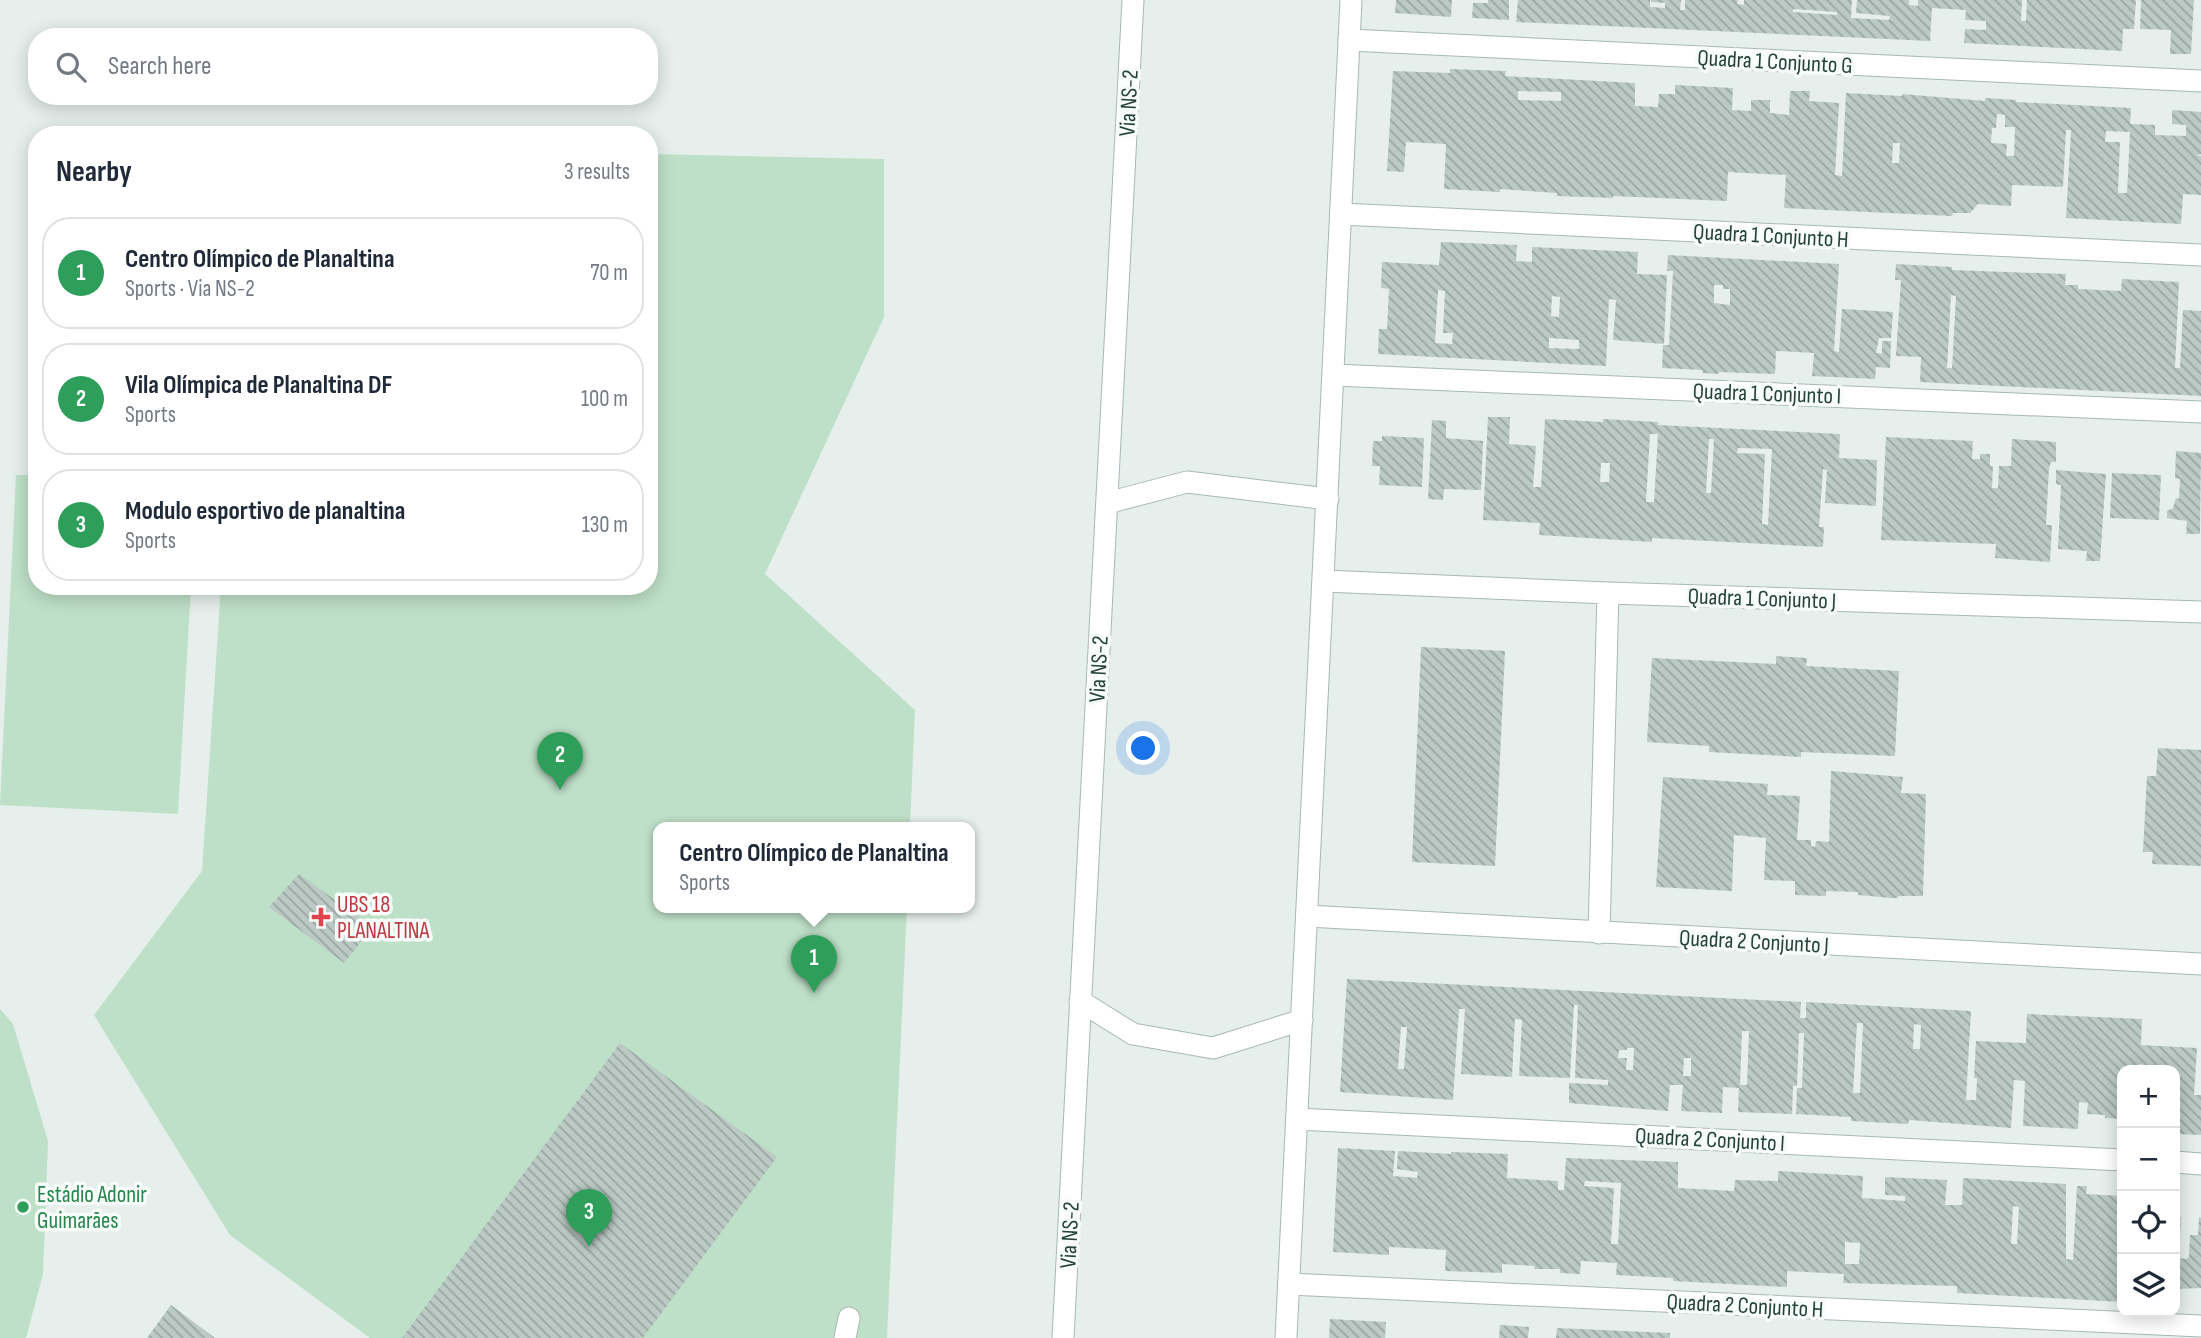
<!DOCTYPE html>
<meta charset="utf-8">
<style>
body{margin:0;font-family:"Sofia Sans Condensed",sans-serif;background:#f2f2f3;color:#1f2937}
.controls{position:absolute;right:21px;bottom:21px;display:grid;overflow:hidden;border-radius:14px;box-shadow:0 4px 18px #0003}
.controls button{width:63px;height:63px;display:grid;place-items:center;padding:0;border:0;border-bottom:2px solid #e0e1e3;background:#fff;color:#1f2937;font:35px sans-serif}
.you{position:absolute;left:1144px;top:749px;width:24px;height:24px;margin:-18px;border:5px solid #fff;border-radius:50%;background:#1a73e8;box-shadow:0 0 0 10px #1a73e833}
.badge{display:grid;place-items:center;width:46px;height:46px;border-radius:50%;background:#7c3aed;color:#fff;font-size:23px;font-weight:700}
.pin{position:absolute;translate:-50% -58px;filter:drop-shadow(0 2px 4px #0008)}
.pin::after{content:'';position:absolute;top:37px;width:24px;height:21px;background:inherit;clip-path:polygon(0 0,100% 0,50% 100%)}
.popup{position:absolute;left:653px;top:822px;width:322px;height:91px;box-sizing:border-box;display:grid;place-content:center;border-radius:14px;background:#fff;filter:drop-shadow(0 2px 5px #0005);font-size:23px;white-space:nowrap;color:#747a83}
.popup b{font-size:26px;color:#1f2937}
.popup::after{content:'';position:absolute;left:50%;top:100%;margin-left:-14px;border:14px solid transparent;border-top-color:#fff}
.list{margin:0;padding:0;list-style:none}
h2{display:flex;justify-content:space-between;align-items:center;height:91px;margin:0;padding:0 28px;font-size:30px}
h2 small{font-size:23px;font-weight:400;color:#747a83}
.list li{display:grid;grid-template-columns:46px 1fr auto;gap:21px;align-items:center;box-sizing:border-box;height:112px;margin:0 14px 14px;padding:0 14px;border:2px solid #e0e1e3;border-radius:28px}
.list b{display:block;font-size:26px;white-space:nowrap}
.list p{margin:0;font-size:23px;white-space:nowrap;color:#747a83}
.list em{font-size:23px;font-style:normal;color:#747a83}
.icon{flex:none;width:38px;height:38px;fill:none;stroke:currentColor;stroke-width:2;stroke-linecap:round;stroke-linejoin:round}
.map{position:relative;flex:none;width:2201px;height:1338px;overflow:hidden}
.search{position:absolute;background:#fff;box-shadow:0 4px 18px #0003;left:28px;top:28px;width:630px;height:77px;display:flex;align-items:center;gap:18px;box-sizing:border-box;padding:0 24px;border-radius:28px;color:#747a83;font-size:26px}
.panel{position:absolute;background:#fff;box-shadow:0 4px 18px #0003;left:28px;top:126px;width:630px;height:469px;border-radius:28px}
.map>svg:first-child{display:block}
</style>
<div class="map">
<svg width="2201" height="1338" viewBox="0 0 2201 1338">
<defs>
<pattern id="building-back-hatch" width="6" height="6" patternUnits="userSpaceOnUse" patternTransform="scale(1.75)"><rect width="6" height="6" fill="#bbcac4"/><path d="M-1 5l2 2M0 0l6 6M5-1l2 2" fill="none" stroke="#98a6a0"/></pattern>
</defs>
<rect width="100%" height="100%" fill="#e6efeb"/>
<!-- pitch -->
<path fill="#bfe0c8" d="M649,154L884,159V317L765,574L915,710L910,827H658V907H907L887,1338H370L230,1235L94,1015L202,871L221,586H649Z
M16,475H37V586H191L178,814L0,805Z
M0,1009L13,1024L48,1141L43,1274L26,1338H0Z"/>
<!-- building -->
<path fill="url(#building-back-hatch)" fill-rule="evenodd" d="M1396,0H1452L1451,17L1395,13Z
M1488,0H1509V20L1472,18L1473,3H1488Z
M1518,0H1650V7L1665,8V3L1651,2V0H1681L1680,10H1685V0H1738L1737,4L1744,5V0H1852L1851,18L1889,20L1890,16L1856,13L1857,0H1909V5L1918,6V0H2022L2021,21H2026L2027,0H2136L2134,29H2123L2122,51L1964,43L1965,29L1986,30V21L1965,20L1966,10L1932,8L1930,41L1516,22ZM1793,9L1837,12V15L1793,12Z
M2141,0H2194L2191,54H2170L2171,30L2140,29Z
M1450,69L1506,71L1505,76L1635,83V106L1658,107L1659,94H1675V85L1733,88L1732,110L1751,111V100H1770V113L1789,115L1790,91H1810L1809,101L1839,103L1835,175L1842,176L1846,93L1902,96V94L1985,101V98L2016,100V102L2131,108L2130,124L2155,125V135L2186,136V125L2172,124V110L2201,112V154L2197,156H2201V195L2183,194L2181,224L2066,218L2071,130H2066L2063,187L2012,185L2011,206L1978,204L1970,213H1953L1952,216L1784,208L1786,175L1728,172L1727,201L1613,196V198L1556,196L1557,193L1500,189V192L1444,189L1446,144L1406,142L1404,172L1387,171L1393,71L1450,73ZM1518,91L1561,92V101L1518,100ZM1997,114L2005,115V127H2015L2014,156H2006L2007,144L1991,143L1992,128H1996ZM2106,131L2130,132L2127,193H2118L2120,142H2105ZM1893,143H1900L1899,163H1892Z
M1441,242L1517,245L1516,261L1532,262V247L1638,252L1637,274L1667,275L1664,344L1613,340L1616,300L1609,299L1606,366L1378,354L1379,329H1387L1389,289L1381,288L1382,262L1439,265ZM1438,290L1445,291L1443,333H1453L1452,344L1435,343ZM1552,296L1560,297L1559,317L1551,316ZM1549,338L1579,340V349L1549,348Z
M1668,255L1839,264L1834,351L1839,352L1842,309L1893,312L1891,338H1879L1876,353L1882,354V341H1891L1890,368L1876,367L1875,379L1812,376L1814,353L1776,351L1775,374L1719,372L1718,374L1702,373L1703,370L1662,368L1663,345H1669L1673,271H1667ZM1714,285H1723V289H1730V305L1714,303Z
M1896,264L1952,267V270L2066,274L2065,285H2078V289L2121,291L2122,279L2179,282L2175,368H2180L2183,310L2201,311V396L1920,382L1921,357L1896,356L1901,280H1895ZM1951,295L1956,296L1952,368H1947Z
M1488,417H1510L1509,444L1536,446L1533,487H1541L1545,419L1603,422V419L1658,422V425L1840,434L1839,458L1877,460L1876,506L1825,503L1827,470L1823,469L1819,527H1824L1823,547L1652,538V542L1539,535L1540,523L1483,520ZM1650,434H1658L1654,502H1646ZM1709,439H1714L1711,493H1706ZM1738,448L1772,449L1768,525L1762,524L1765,454L1737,453ZM1601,463H1610L1609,482H1600Z
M1432,420L1446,421V438L1483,441L1481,490L1444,489L1443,500L1428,499Z
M1382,436L1424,438L1422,487L1379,485L1380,466H1372L1373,441H1382Z
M1886,437L1973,441L1972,459H1980V454H1990V466H1993L1992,488H1998L1999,466H2011L2012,439L2056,442V462H2051L2049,468L2046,525H2052L2050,562L1995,558L1996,544L1881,540Z
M2176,451L2201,453L2200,534H2186L2187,521L2167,518V511L2173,508L2176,498L2179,499L2180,479L2175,478Z
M2056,470L2106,474L2100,561H2086L2087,551L2058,549L2061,485L2056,484Z
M2112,473L2161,475L2159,520L2110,518Z
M1421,647L1505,651L1495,866L1412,862Z
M1776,656L1807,658L1806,666L1899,671L1895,756L1801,752V757L1709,752V746L1647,742L1652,658L1776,664Z
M2158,748L2201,750V866L2152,864L2153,852H2143L2147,776H2156Z
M1831,771L1903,777L1901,793L1926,794L1923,896H1898V898H1891L1858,895V892L1826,891V896L1795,895V881L1764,880L1766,838L1734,835L1732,891L1656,887L1663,777L1768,784L1767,795L1800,796L1797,840H1811V846L1815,847L1816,841L1829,842Z
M299,874L373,927L344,963L269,907Z
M1347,979L1801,1002L1800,1018H1806V1002L1971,1011L1966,1100H1976L1977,1078H1974L1976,1041L2026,1043L2027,1014L2142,1019L2141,1045L2197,1048L2194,1095H2201V1135L2177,1134L2178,1110H2175V1070H2145V1065L2139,1064V1070H2122V1119L2105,1118V1115L2087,1114L2088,1103L2079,1102L2078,1129L2023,1126L2025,1081L2014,1080L2011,1128L1909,1120L1908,1124L1851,1121V1117L1796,1114L1797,1088H1802L1804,1033H1799L1797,1086H1793L1792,1114L1738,1112L1739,1088L1723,1087L1722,1113L1681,1111L1683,1085H1670L1668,1111L1569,1103V1083L1608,1085V1080L1575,1078L1578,1005H1574L1570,1078L1519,1076L1522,1020L1515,1019L1512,1077L1461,1074L1465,1009H1459L1453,1100L1340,1092ZM1857,1023H1863L1860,1093H1853ZM1914,1024L1921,1025L1920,1049H1913ZM1401,1027H1407L1404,1069H1398ZM1742,1031H1749L1747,1085H1740ZM1627,1048H1634L1633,1070H1626L1627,1058H1618L1619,1050H1627ZM1684,1058H1691V1076H1683Z
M620,1043L777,1157L643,1338H402Z
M1338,1148L1395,1151L1393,1176L1417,1178L1418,1172L1397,1169L1398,1151L1451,1154V1152L1508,1154L1507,1178L1558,1181V1190H1564L1566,1158L1678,1162V1188L1734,1191L1735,1180L1778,1181V1171L1863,1176L1862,1198L1905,1201V1196L1885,1195V1177L1947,1180L1945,1205H1962L1963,1178L2066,1184V1259L2073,1260L2077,1186H2087L2086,1194L2122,1196V1302L1957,1293V1286L1843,1283L1844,1274L1787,1271V1287L1673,1281V1278L1616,1275L1617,1263L1581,1261L1580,1274L1560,1273V1269H1534L1535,1266L1502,1264V1273L1445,1271L1446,1250L1389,1247V1255L1333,1252ZM1585,1181L1621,1183L1618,1244H1611L1614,1188L1584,1186ZM2013,1206L2019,1207L2017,1244H2011ZM1845,1242L1860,1243L1859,1264H1845Z
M2175,1217H2181L2179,1258L2186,1259L2189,1257L2190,1235H2198L2199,1217L2201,1218V1288L2175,1289Z
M171,1305L215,1338H147Z
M1330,1319L1386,1322L1385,1338H1329Z
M1500,1325L1529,1327L1528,1338H1499Z
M1557,1328L1670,1333V1338H1556Z"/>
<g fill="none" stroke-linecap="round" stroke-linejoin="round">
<!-- minor casing -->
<g stroke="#a8b8b2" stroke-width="23">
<path id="minor" d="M1349,40L2201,81
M1341,214L2201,255
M1334,375L2201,412
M1324,581L1608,593L2201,612
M1307,916L2201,964
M1599,933L1608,593
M1297,1119L2122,1160
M2175,1162L2201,1164
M1289,1284L2201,1326
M845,1338L849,1318"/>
</g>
<!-- tertiary casing -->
<g stroke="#a8b8b2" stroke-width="23">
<path id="tertiary" d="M1107,503L1187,482L1328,499
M1080,1001L1133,1034L1213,1048L1302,1020
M1063,1338L1133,0
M1286,1338L1351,0"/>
</g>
<!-- minor -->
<use href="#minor" stroke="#fff" stroke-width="21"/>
<!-- tertiary -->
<use href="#tertiary" stroke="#fff" stroke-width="21"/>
</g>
<!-- markers -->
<path fill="#e0444e" stroke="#f7fbf9" stroke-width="2.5" d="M317.5 906.5h7v7h7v7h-7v7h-7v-7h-7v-7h7z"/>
<circle fill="#2e9e5b" stroke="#f7fbf9" stroke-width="2.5" cx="23" cy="1207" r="7"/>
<g text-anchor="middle" stroke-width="7" stroke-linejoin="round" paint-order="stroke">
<!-- street labels -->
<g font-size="23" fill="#24423a" stroke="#f7fbf9">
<text transform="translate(1775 61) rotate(3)" y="8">Quadra 1 Conjunto G</text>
<text transform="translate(1128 103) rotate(-87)" y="8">Via NS-2</text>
<text transform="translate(1771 235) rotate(3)" y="8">Quadra 1 Conjunto H</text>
<text transform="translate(1767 393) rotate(2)" y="8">Quadra 1 Conjunto I</text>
<text transform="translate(1762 598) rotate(2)" y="8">Quadra 1 Conjunto J</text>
<text transform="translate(1098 669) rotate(-87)" y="8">Via NS-2</text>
<text transform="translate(1754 941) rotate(3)" y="8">Quadra 2 Conjunto J</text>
<text transform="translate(1710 1139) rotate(3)" y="8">Quadra 2 Conjunto I</text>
<text transform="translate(1069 1235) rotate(-87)" y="8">Via NS-2</text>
<text transform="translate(1745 1305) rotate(3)" y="8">Quadra 2 Conjunto H</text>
</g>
<!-- health labels -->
<g font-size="23" fill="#be3a42" stroke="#f7fbf9" text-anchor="start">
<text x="337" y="912">UBS 18<tspan x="337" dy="26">PLANALTINA</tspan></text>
</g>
<!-- leisure labels -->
<g font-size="23" fill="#27864d" stroke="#f7fbf9" text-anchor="start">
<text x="37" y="1202">Estádio Adonir<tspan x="37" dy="26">Guimarães</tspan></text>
</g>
</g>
</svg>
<div class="controls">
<button>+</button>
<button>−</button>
<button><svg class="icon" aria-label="locate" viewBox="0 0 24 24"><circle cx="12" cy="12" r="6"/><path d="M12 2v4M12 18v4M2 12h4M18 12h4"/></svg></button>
<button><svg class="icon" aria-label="layers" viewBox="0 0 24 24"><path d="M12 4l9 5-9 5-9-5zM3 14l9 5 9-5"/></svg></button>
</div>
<div class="you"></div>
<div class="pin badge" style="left:814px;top:993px;background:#2e9e5b">1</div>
<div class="popup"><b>Centro Olímpico de Planaltina</b>Sports</div>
<div class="pin badge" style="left:560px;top:790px;background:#2e9e5b">2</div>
<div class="pin badge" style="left:589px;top:1247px;background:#2e9e5b">3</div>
<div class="search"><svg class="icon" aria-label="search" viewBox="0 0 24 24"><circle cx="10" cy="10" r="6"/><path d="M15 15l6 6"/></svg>Search here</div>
<section class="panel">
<h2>Nearby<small>3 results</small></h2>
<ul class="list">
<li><span class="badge" style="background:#2e9e5b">1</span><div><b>Centro Olímpico de Planaltina</b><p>Sports · Via NS-2</p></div><em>70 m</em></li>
<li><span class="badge" style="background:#2e9e5b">2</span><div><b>Vila Olímpica de Planaltina DF</b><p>Sports</p></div><em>100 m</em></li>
<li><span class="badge" style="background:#2e9e5b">3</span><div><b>Modulo esportivo de planaltina</b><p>Sports</p></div><em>130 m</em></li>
</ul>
</section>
</div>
